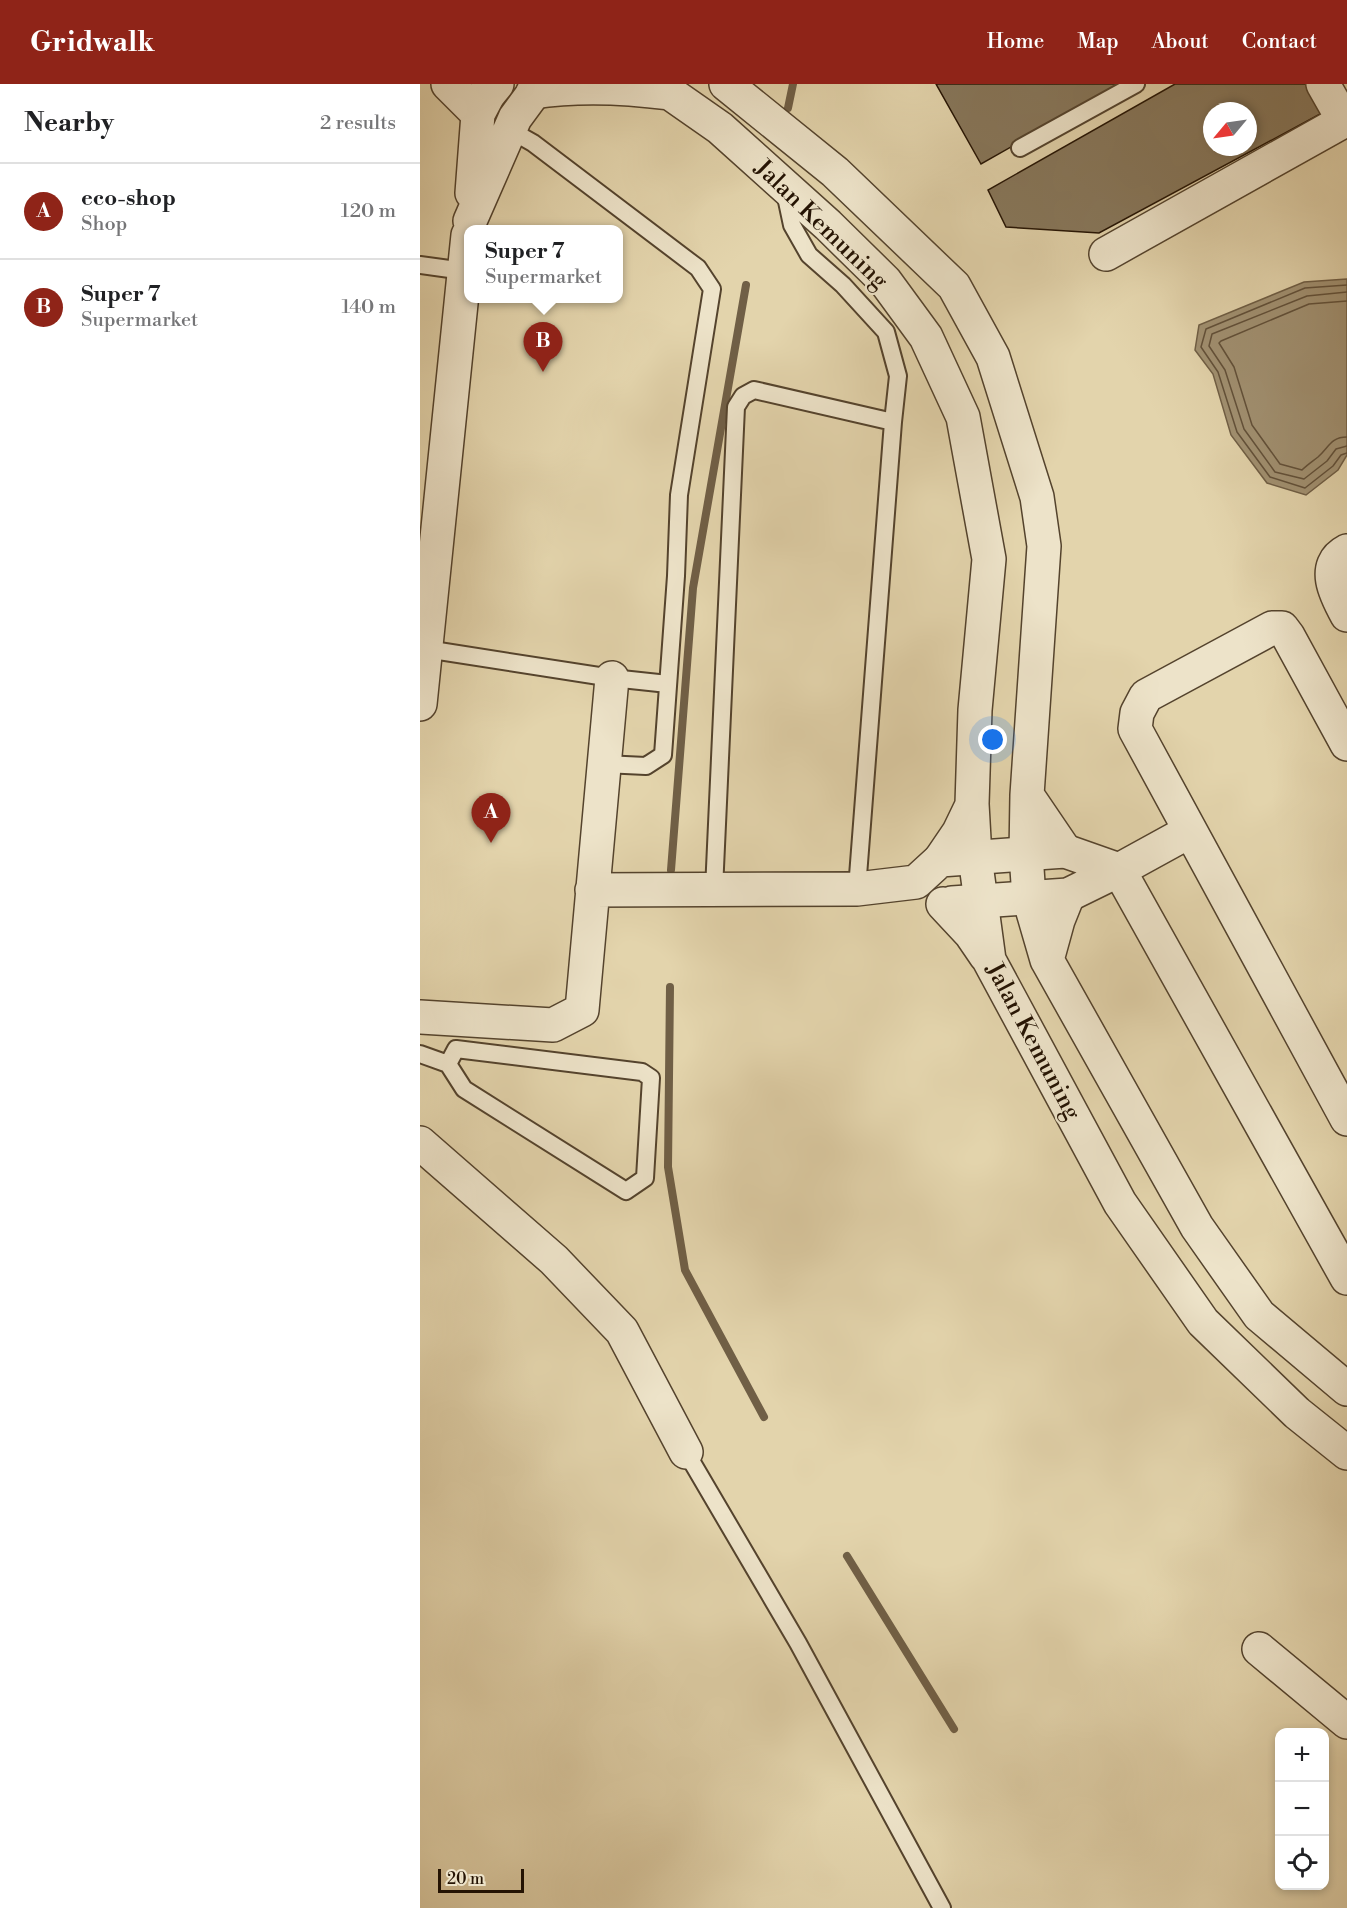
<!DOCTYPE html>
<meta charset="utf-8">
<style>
body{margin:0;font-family:"Libre Bodoni",serif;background:#f6f6f6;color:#202124}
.controls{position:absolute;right:18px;bottom:18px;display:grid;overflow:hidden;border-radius:12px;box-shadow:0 3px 9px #0003}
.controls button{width:54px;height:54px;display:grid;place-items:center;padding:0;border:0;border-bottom:2px solid #e0e0e0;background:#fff;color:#202124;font:30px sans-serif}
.compass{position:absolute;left:783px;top:18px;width:54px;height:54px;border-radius:50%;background:#fff;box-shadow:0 3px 9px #0003;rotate:241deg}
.scale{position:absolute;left:18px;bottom:15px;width:86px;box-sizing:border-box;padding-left:6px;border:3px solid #241303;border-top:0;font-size:16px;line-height:21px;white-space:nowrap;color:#241303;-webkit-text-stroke:4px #ede3c9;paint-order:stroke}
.you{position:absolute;left:573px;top:656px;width:21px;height:21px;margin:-15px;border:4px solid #fff;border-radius:50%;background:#1a73e8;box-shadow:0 0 0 9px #1a73e833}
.badge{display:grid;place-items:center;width:39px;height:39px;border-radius:50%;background:#8f2418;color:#fff;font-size:20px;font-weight:700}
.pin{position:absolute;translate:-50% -50px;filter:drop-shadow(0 2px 3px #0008)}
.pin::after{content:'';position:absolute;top:32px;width:21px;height:18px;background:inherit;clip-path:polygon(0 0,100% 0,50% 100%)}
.popup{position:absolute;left:44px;top:141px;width:159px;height:78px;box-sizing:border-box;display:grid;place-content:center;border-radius:12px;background:#fff;filter:drop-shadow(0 2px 4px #0005);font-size:20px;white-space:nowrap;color:#757577}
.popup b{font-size:22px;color:#202124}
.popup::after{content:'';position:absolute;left:50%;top:100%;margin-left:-12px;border:12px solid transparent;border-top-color:#fff}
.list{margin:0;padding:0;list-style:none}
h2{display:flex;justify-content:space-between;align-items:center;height:78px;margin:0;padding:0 24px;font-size:26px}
h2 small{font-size:20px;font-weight:400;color:#757577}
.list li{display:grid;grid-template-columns:39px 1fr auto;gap:18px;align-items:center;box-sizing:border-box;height:96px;padding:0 24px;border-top:2px solid #e0e0e0}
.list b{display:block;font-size:22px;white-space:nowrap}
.list p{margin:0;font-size:20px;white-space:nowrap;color:#757577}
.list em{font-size:20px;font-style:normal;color:#757577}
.icon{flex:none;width:33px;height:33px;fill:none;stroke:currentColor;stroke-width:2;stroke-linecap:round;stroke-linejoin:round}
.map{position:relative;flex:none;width:927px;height:1824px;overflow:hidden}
header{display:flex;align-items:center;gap:36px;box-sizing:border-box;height:84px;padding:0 30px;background:#8f2418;color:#fff}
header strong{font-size:28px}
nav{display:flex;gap:33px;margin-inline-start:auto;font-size:21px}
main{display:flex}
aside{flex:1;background:#fff}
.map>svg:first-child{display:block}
</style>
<header>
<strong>Gridwalk</strong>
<nav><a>Home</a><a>Map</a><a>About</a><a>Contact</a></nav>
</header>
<main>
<aside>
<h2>Nearby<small>2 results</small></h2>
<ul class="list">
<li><span class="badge">A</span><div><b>eco-shop</b><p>Shop</p></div><em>120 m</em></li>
<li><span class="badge">B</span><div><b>Super 7</b><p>Supermarket</p></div><em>140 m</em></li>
</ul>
</aside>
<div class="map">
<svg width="927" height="1824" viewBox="0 0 927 1824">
<rect width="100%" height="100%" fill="#e3d4ac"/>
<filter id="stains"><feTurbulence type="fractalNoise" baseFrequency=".00333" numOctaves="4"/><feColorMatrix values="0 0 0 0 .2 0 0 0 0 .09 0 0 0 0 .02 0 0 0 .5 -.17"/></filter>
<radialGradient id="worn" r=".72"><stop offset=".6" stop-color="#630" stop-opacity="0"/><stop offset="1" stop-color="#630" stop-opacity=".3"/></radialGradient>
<!-- water -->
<path fill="#a29273" stroke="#705f46" stroke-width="1.5" d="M927,195V371L918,386L886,411L847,399L811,351L793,290L775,266L779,241L884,198Z"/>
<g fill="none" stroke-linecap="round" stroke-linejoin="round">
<!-- shore -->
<path stroke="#63523b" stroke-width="1.5" d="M927,201L885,204L786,245L781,263L798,288L817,348L850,393L885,404L913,382L921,371L927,369
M927,208L887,212L792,250L789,262L805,286L824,345L855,388L884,395L907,377L916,365L927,362
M927,217L889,220L801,257L799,259L814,283L832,341L860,380L882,386C887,381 893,377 898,373C909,363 911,353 927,353"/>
<!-- stream -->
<path stroke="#705f46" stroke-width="8" d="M368,24L373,0
M251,786L273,504L326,201
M250,903L248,1083L265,1186L344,1333
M427,1472L534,1645"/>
</g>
<!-- building -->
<path fill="#87775b" stroke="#241303" stroke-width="1.5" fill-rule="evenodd" d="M516,0H702L561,80Z
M755,0H890L904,28L679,149L586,143L568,106ZM792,27H828V63H792Z"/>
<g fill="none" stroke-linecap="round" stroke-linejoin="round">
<!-- service casing -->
<g stroke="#54432d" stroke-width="20">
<path id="service" d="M90,46L113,59L278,184L292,205L259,411L256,492L243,671L226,682L184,680
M600,64L716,0
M365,108L372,141L389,171L423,201L466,248L478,292L473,338
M0,181L44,187
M6,565L192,594L248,600
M294,806L316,323L323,312L334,306L473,338L437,805
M0,970L28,980L44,1005L206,1107L225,1094L231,994L222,988L36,965L28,980
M266,1368L378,1559L522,1824"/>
</g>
<!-- minor casing -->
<g stroke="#54432d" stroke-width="36">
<path id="minor" d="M28,0L58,30
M903,0L924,37
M52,109L58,30L68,11L77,0
M50,137L95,34L120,0
M686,170L927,35
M927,467C900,481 916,511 927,531
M0,620L48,151
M927,660L868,552L862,544H852L726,612L717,629L715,645L927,1035
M172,806L437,805L496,798L520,776L645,767L699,786L927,1194
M532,819L648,811L699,786L770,747
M0,933L133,941L162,926L192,594
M0,1059L134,1176L202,1247L266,1368
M839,1565L927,1638"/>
</g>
<!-- tertiary casing -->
<g stroke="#54432d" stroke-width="36">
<path id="tertiary" d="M237,0L300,44L408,141L465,197L506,253L543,333L569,475L555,626L552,720L555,773L569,876L700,1119L783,1238L877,1329L927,1369
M306,0L415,88L534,202L573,273L617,413L624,462L607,711L606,770L609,814L627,876L777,1143L839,1231L927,1305
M113,8C159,1 203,3 249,9
M68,11V0
M607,711L645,767
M520,776L539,748L552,721
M523,820L551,850L566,872
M627,876L638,836L648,811"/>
</g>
<!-- service -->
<use href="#service" stroke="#ede3c9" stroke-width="16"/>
<!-- minor -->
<use href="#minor" stroke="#ede3c9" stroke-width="33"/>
<!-- tertiary -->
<use href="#tertiary" stroke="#ede3c9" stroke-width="33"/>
</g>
<g text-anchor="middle" stroke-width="4.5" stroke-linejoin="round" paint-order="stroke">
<!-- street labels -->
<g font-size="24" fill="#241303" stroke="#ede3c9">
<text transform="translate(402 140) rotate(44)" y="8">Jalan Kemuning</text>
<text transform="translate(614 957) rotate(62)" y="8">Jalan Kemuning</text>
</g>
</g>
<rect width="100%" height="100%" filter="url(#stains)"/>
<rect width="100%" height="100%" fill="url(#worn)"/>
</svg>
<div class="controls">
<button>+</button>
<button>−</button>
<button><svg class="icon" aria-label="locate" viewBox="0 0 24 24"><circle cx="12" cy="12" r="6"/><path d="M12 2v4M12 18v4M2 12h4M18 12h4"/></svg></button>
</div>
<svg class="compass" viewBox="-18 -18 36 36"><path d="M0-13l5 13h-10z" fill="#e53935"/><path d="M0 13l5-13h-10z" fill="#757577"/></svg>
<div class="scale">20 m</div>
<div class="you"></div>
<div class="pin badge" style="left:71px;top:759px">A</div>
<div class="pin badge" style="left:123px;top:288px">B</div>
<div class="popup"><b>Super 7</b>Supermarket</div>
</div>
</main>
